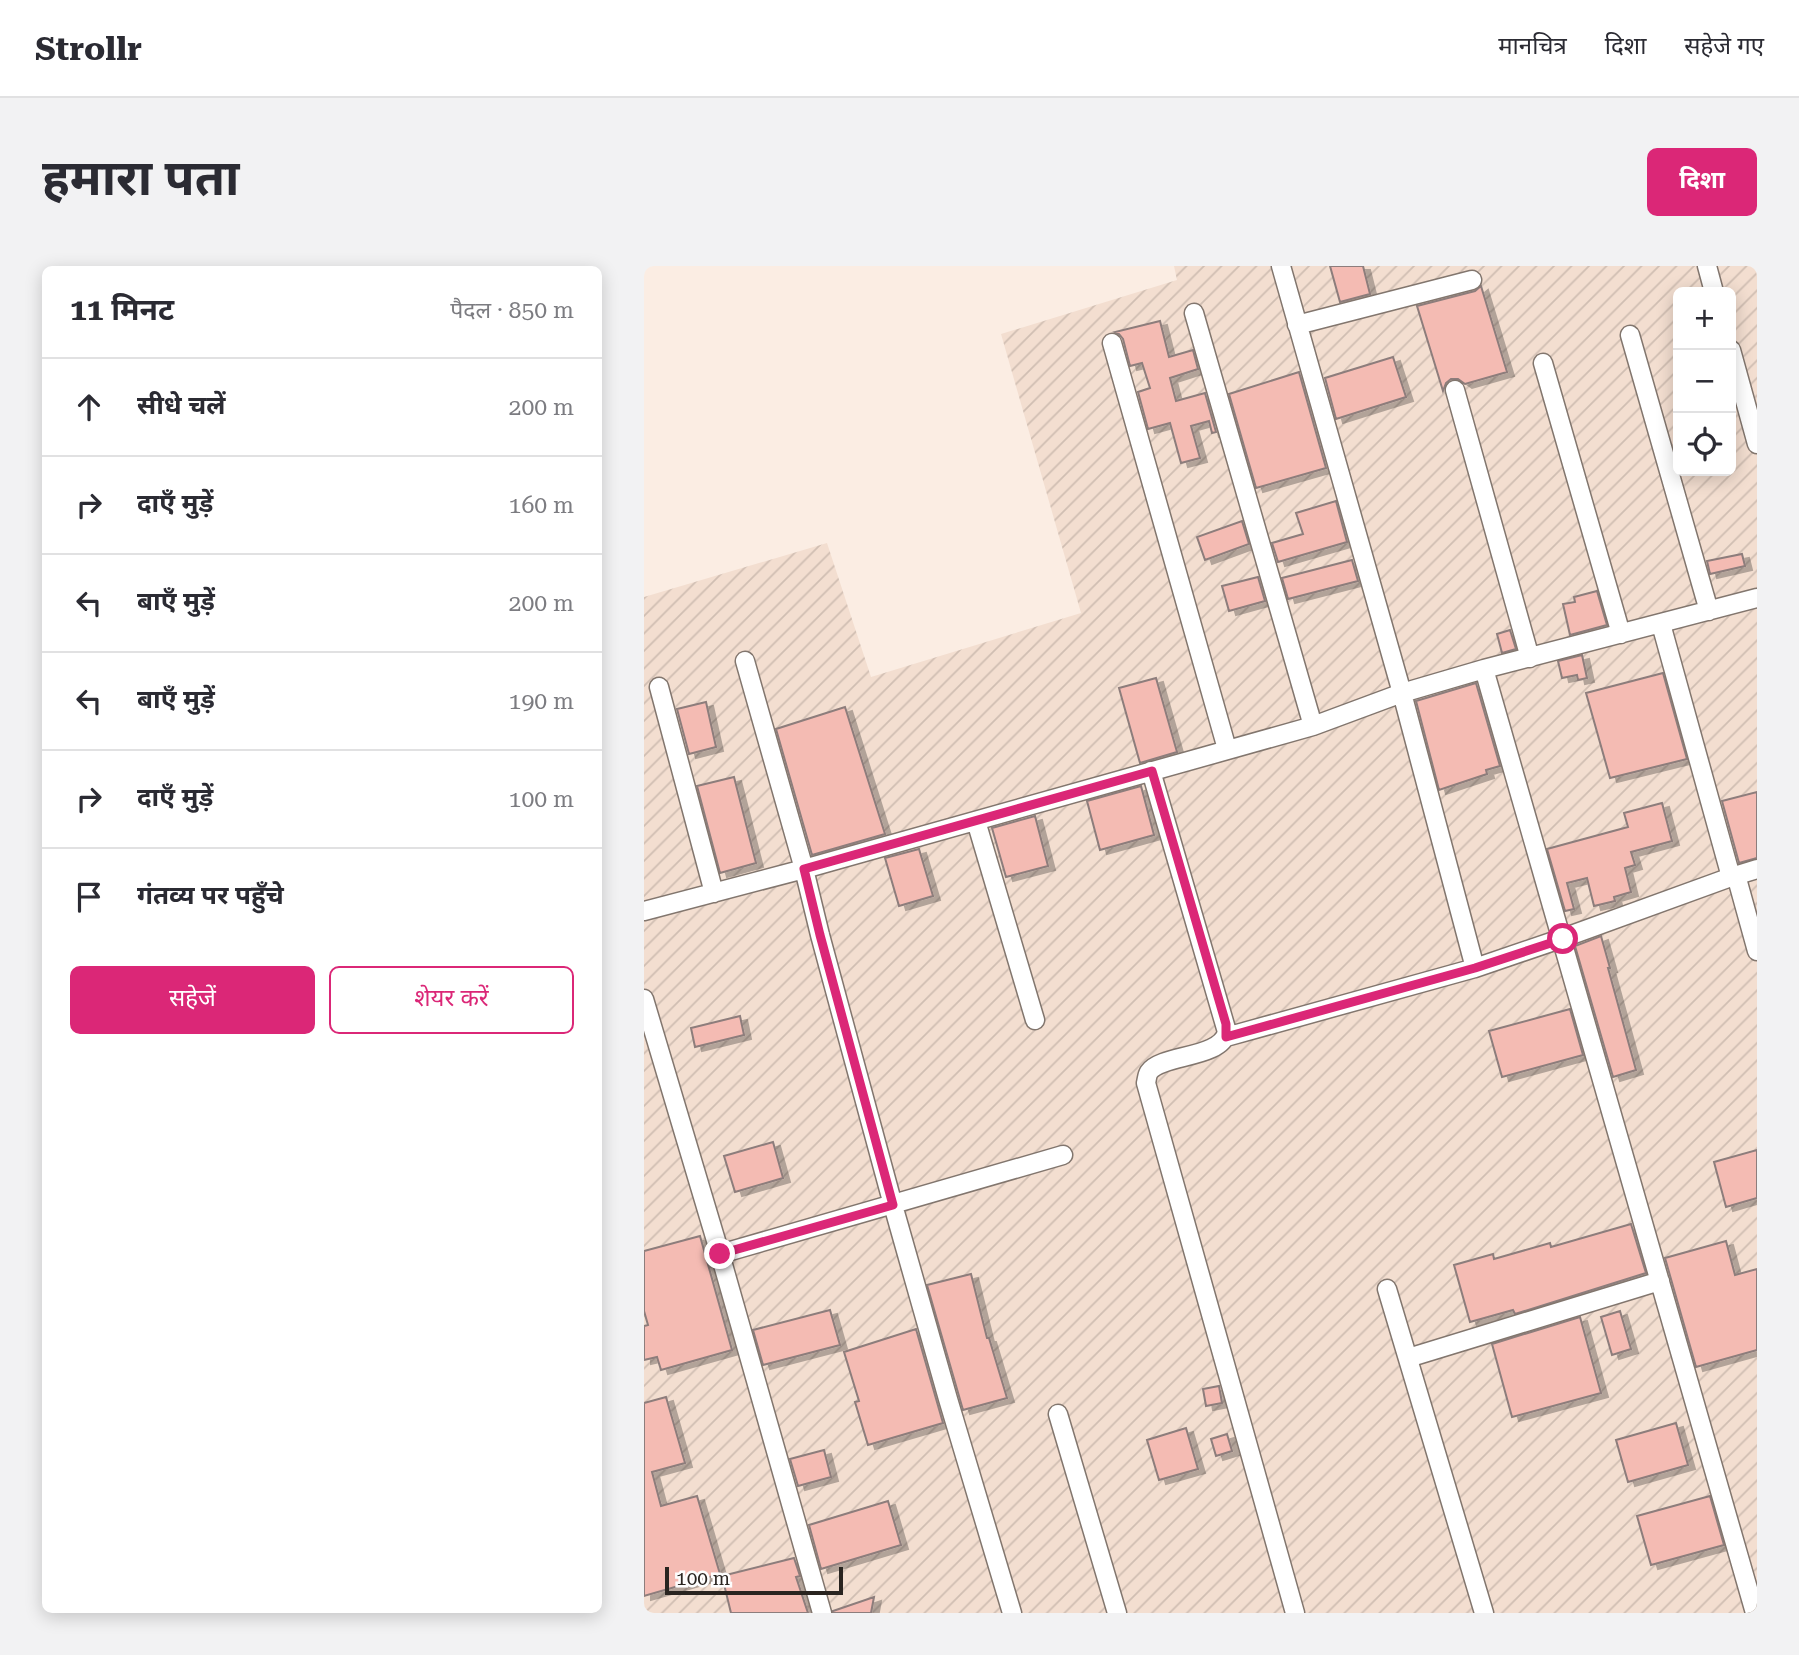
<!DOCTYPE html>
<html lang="hi">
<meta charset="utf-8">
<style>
body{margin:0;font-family:"Roboto Serif","Noto Sans Devanagari",serif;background:#f2f2f3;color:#2b2b33}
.controls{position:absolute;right:21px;top:21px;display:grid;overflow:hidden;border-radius:10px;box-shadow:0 4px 18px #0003}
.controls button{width:63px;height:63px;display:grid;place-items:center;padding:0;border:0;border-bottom:2px solid #e1e1e2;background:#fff;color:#2b2b33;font:35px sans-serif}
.scale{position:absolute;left:21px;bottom:18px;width:178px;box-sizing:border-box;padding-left:7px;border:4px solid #292420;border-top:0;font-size:19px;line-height:24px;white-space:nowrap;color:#292420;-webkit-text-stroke:5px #fdfdfd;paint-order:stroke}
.stop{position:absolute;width:21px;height:21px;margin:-16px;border:5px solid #db2777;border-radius:50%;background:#fff}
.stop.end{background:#db2777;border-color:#fff;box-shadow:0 2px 7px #0008}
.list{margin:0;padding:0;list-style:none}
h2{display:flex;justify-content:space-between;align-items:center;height:91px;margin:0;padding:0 28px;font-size:30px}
h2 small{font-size:23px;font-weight:400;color:#7c7c81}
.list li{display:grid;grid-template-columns:46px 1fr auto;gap:21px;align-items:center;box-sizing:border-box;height:98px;padding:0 28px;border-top:2px solid #e1e1e2}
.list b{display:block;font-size:26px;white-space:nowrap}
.list em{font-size:23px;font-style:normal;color:#7c7c81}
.actions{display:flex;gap:14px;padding:21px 28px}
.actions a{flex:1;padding:16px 0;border:2px solid #db2777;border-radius:10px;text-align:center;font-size:24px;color:#db2777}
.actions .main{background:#db2777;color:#fff}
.icon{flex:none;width:38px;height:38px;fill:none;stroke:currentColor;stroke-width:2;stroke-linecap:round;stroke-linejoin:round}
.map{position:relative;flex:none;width:1113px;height:1347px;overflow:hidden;border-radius:10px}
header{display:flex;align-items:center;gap:42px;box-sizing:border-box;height:98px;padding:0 35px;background:#fff;border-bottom:2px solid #e1e1e2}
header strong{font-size:33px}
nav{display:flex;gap:38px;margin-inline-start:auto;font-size:24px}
.intro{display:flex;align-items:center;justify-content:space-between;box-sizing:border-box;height:168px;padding:0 42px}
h1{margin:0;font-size:49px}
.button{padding:18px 32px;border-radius:10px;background:#db2777;color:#fff;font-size:24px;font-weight:700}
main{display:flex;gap:42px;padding:0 42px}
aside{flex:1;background:#fff;border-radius:10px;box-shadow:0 4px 18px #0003}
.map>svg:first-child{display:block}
</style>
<header>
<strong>Strollr</strong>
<nav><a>मानचित्र</a><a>दिशा</a><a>सहेजे गए</a></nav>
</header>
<div class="intro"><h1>हमारा पता</h1><a class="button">दिशा</a></div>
<main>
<aside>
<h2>11 मिनट<small>पैदल · 850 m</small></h2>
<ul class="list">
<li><svg class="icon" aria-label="ahead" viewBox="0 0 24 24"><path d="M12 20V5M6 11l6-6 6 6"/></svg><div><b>सीधे चलें</b></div><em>200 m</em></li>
<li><svg class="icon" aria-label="right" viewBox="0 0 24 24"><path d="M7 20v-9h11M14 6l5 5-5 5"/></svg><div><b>दाएँ मुड़ें</b></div><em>160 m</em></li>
<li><svg class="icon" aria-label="left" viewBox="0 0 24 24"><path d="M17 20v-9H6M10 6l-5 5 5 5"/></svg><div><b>बाएँ मुड़ें</b></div><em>200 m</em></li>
<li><svg class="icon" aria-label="left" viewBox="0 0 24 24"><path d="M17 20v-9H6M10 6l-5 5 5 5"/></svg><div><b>बाएँ मुड़ें</b></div><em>190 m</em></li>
<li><svg class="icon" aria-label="right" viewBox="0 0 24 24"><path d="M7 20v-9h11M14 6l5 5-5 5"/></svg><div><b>दाएँ मुड़ें</b></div><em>100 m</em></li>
<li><svg class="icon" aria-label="arrive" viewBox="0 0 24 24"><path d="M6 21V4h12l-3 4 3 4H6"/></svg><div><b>गंतव्य पर पहुँचे</b></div></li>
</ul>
<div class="actions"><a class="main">सहेजें</a><a>शेयर करें</a></div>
</aside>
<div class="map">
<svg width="1113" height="1347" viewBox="0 0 1113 1347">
<defs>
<pattern id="industrial-furrows" width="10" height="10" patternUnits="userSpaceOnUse" patternTransform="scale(1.75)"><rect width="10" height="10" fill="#f3ded0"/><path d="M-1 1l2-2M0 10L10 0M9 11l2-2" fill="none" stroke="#d0beb2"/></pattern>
<filter id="shadow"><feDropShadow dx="7" dy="4" stdDeviation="0" flood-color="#0004"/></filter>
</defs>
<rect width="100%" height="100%" fill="#fbede3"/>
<!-- industrial -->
<path fill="url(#industrial-furrows)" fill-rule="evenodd" d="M530,0H1113V1347H0V331L183,277L227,411L437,347L357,68L533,14ZM1034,26H1087V205H1034Z"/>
<!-- building -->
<path fill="#f4bbb3" stroke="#8d7d7b" stroke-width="2" filter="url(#shadow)" d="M686,0H719L726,28L696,36Z
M837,20L863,106L821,118L814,113H807L802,117L799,125L773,40L831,25Z
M516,55L525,91L549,84L554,103L526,112L532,135L561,127L572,166L568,167L565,155L547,160L556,192L537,197L526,157L504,163L494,126L506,122L498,97L486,100L479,73L475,68L471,66Z
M749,91L762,131L692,153L681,112Z
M655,106L682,202L612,222L585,128Z
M692,235L703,276L634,296L628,277L659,268L652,247Z
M598,255L605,278L561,294L553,271Z
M1098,288L1101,300L1066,308L1063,295Z
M708,294L714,315L644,333L638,312Z
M614,311L621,335L585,345L578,320Z
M953,325L963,359L926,369L919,338L931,336L930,331Z
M866,364L872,383L858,387L853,368Z
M938,389L943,412L934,414L933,409L918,412L914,395Z
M1019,407L1043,493L966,512L942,427Z
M512,412L533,486L496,497L475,422Z
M832,417L856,500L842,504L843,508L795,524L772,435Z
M62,436L72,481L45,488L33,443Z
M201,441L241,568L168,589L132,463Z
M90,511L112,597L76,607L53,520Z
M497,520L510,569L456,584L443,535Z
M1113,526V592L1095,597L1078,535Z
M1018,537L1028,575L987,586L991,599L981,602L987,626L970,631L971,635L950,640L943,612L923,617L930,643L921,645L903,583L984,561L980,547Z
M391,550L404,600L362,611L348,562Z
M275,583L289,630L255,640L241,592Z
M957,670L966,702H964L992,804L969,811L931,680Z
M926,743L939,789L858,811L845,765Z
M96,750L100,769L51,781L47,762Z
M129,876L139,912L91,926L80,890Z
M1113,884V932L1082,941L1070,896Z
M987,958L1002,1007L871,1048L869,1044L826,1056L810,999L849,988L850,993L906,977L907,981Z
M56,970L88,1084L17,1104L13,1091L0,1094V1060L4,1059L0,1045V985Z
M1082,975L1091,1009L1113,1003V1084L1052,1101L1021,992Z
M327,1008L343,1072H345L363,1132L319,1144L283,1019Z
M186,1044L196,1079L119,1099L109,1064Z
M976,1045L987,1083L968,1089L957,1051Z
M936,1051L957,1127L868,1151L848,1078Z
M272,1063L299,1157L224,1179L211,1136L215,1135L200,1086Z
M575,1120L578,1137L562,1140L559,1123Z
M22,1131L41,1197L8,1206L17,1240L53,1230L76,1308L0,1330V1137Z
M1032,1157L1044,1199L984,1216L972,1174Z
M542,1162L554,1203L515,1214L503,1174Z
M583,1168L588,1185L572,1190L567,1173Z
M180,1184L187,1211L154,1220L146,1193Z
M1066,1230L1080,1279L1007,1299L993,1250Z
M244,1235L257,1279L177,1303L165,1259Z
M150,1292L156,1310L152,1311L164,1347H87L78,1310Z
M230,1331L227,1347H189V1345Z"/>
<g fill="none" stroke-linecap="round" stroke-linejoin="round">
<!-- minor casing -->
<g stroke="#82766e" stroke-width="21">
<path id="minor" d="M1063,0L1070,26
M550,47L669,460
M653,59L828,14
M986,69L1065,345
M468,77L583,483
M1087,84L1113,178
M899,97L977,368
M811,124L886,392
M1017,358L1087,611
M101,395L160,603L176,669L249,939L304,1133L368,1347
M840,403L1111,1347
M15,421L70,627
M507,505L583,766C577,793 517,788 505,806C503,809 503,813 502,817L651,1347
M332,555L391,754
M1092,609L1113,685
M0,645L160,603L669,460L758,427L840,403L1113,332
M831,702L919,672L1087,611L1113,603
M0,733L76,988L178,1347
M582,771L831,702L758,427L637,0
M76,988L419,889
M743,1023L840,1347
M764,1092L1016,1015
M414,1148L473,1347"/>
</g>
<!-- minor -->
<use href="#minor" stroke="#fff" stroke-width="18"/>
</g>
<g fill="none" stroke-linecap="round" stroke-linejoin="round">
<!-- route -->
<path stroke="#db2777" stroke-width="9" d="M76,988L249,939L176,669L160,603L508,505L582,758V771L831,702L919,673"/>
</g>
</svg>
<div class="controls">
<button>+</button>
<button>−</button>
<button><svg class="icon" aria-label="locate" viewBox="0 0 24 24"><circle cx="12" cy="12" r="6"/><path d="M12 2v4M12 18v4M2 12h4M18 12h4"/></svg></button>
</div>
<div class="scale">100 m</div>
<div class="stop" style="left:919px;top:673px"></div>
<div class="stop end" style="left:76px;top:988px"></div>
</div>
</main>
